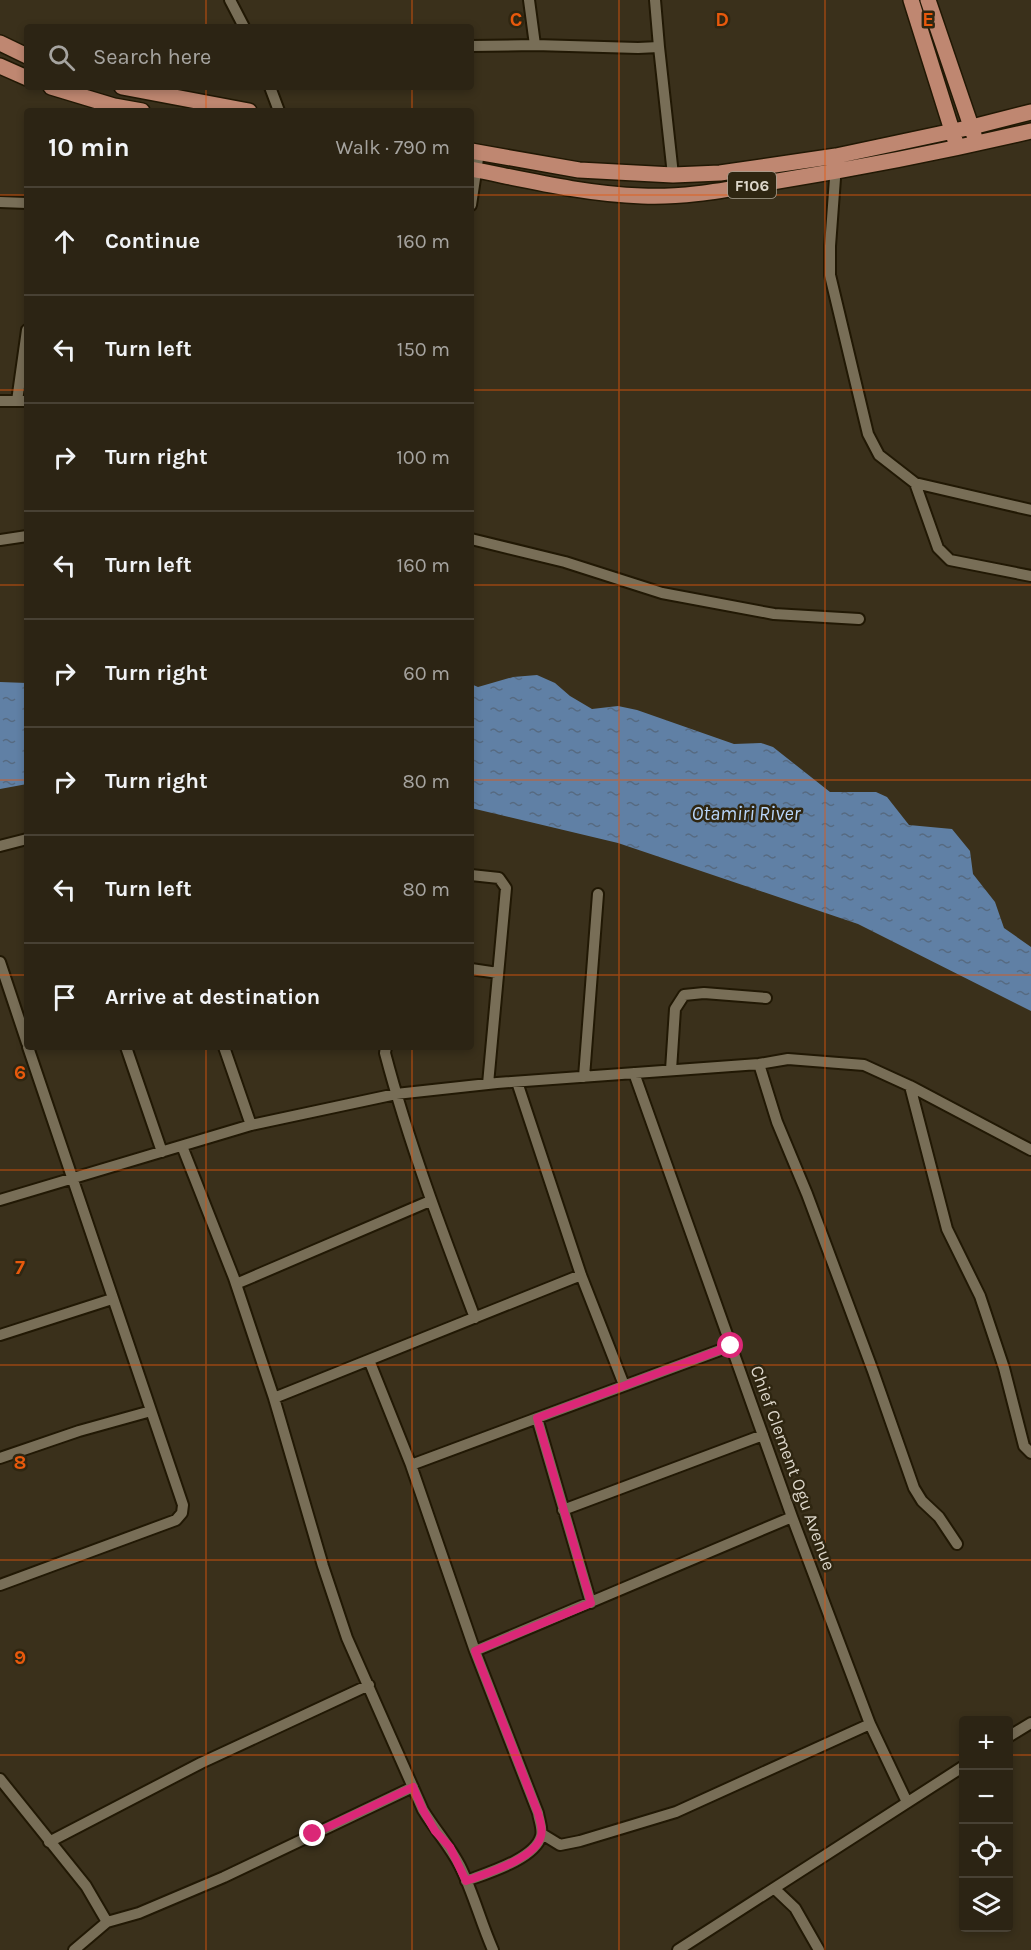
<!DOCTYPE html>
<meta charset="utf-8">
<style>
body{margin:0;font-family:Karla,sans-serif;background:#383022;color:#f1f3f6}
.controls{position:absolute;right:18px;bottom:18px;display:grid;overflow:hidden;border-radius:6px;box-shadow:0 3px 9px #0003}
.controls button{width:54px;height:54px;display:grid;place-items:center;padding:0;border:0;border-bottom:2px solid #484134;background:#2c2414;color:#f1f3f6;font:30px sans-serif}
.stop{position:absolute;width:18px;height:18px;margin:-14px;border:4px solid #db2777;border-radius:50%;background:#fff}
.stop.end{background:#db2777;border-color:#fff;box-shadow:0 2px 6px #0008}
.list{margin:0;padding:0;list-style:none}
h2{display:flex;justify-content:space-between;align-items:center;height:78px;margin:0;padding:0 24px;font-size:26px}
h2 small{font-size:20px;font-weight:400;color:#a6a4a0}
.list li{display:grid;grid-template-columns:39px 1fr auto;gap:18px;align-items:center;box-sizing:border-box;height:108px;padding:0 24px;border-top:2px solid #484134}
.list b{display:block;font-size:22px;white-space:nowrap}
.list em{font-size:20px;font-style:normal;color:#a6a4a0}
.icon{flex:none;width:33px;height:33px;fill:none;stroke:currentColor;stroke-width:2;stroke-linecap:round;stroke-linejoin:round}
.map{position:relative;flex:none;width:1031px;height:1950px;overflow:hidden}
.search{position:absolute;background:#2c2414;box-shadow:0 3px 9px #0003;left:24px;top:24px;width:450px;height:66px;display:flex;align-items:center;gap:15px;box-sizing:border-box;padding:0 21px;border-radius:6px;color:#a6a4a0;font-size:22px}
.panel{position:absolute;background:#2c2414;box-shadow:0 3px 9px #0003;left:24px;top:108px;width:450px;height:942px;border-radius:6px}
.map>svg:first-child{display:block}
</style>
<div class="map">
<svg width="1031" height="1950" viewBox="0 0 1031 1950">
<defs>
<pattern id="water-ripples" width="26" height="14" patternUnits="userSpaceOnUse" patternTransform="scale(1.5)"><rect width="26" height="14" fill="#6080a5"/><path d="M2 4q2-2 4 0t4 0M15 11q2-2 4 0t4 0" fill="none" stroke="#566a81"/></pattern>
</defs>
<rect width="100%" height="100%" fill="#3a301b"/>
<!-- water -->
<path fill="url(#water-ripples)" d="M537,675L555,683L570,696L592,709L618,706L637,710L734,744L761,743L773,747L830,792H876L887,797L909,825L952,829L970,851L973,874L995,902L1004,928L1031,947V1011L858,924L618,843L471,808V684L478,687L513,677Z
M0,682L27,683V784L0,789Z"/>
<g fill="none" stroke-linecap="round" stroke-linejoin="round">
<!-- street casing -->
<g stroke="#211804" stroke-width="14">
<path id="street" d="M230,0L244,27
M529,0L535,45
M471,46L535,45L638,48L659,47L655,0
M659,47L673,175
M270,87L279,111
M836,165L830,246V275L868,434L879,455L915,483L1031,510
M0,202L27,203
M471,205L479,152
M0,401H27
M17,401L27,330
M915,483L938,548L950,560L1031,576
M471,539L565,562L662,593L774,614L859,619
M0,540L27,536
M0,846L27,839
M471,875L499,878L506,888L488,1084
M0,962L27,1043
M471,969L498,973
M126,1047L162,1152
M224,1047L251,1125
M386,1047L385,1053C409,1144 442,1231 475,1318
M759,1064L777,1122L807,1194L873,1371L914,1488L922,1501L939,1517L957,1544
M671,1070L675,1009L684,995L704,993L766,998
M634,1073L792,1517L870,1724L907,1802
M584,1077L598,894
M517,1082L581,1275L624,1385
M910,1086L947,1229L980,1296L1004,1368L1024,1446L1031,1453
M182,1146L234,1278L274,1398L323,1566L347,1638L423,1810C435,1830 450,1846 460,1866C473,1892 481,1923 493,1950
M0,1200L251,1125L396,1094L497,1083L759,1064L788,1059L864,1065L910,1086L1031,1150
M236,1284L430,1201
M0,1335L112,1299
M369,1360L411,1465L475,1651L538,1813C539,1820 543,1829 541,1836C535,1859 487,1873 466,1881
M274,1398L581,1275
M537,1418L591,1603
M0,1458L79,1431L151,1411
M411,1465L731,1346
M563,1510L763,1435
M0,1585L176,1520L182,1513L183,1505L28,1047
M475,1651L792,1517
M1008,1737L1031,1723
M0,1779L86,1886L107,1922
M542,1834L560,1845L580,1841L676,1812L870,1724
M49,1842L201,1763L369,1685
M775,1889L795,1908L819,1950
M74,1950L107,1922L139,1913L224,1877L413,1787
M678,1950L964,1766"/>
</g>
<!-- primary casing -->
<g stroke="#211804" stroke-width="18">
<path id="primary" d="M911,0L955,140
M928,0L974,135
M0,43L27,56
M0,66L27,78
M51,87L114,106L142,111
M122,87L249,111
M471,151L579,170L673,175L720,173L836,156L972,127L1031,112
M471,169C527,180 584,194 642,196C686,198 729,189 772,182C859,168 946,151 1031,131"/>
</g>
<!-- street -->
<use href="#street" stroke="#786e57" stroke-width="10"/>
<!-- primary -->
<use href="#primary" stroke="#bf8771" stroke-width="15"/>
</g>
<g fill="none" stroke-linecap="round" stroke-linejoin="round">
<!-- route -->
<path stroke="#db2777" stroke-width="8" d="M313,1834L413,1787L423,1810L435,1831L450,1847L466,1881C487,1873 535,1859 541,1836C543,1829 540,1820 538,1813L475,1651L591,1603L537,1418L731,1346"/>
</g>
<!-- grid -->
<path fill="none" stroke="#e8590c" stroke-width="1.5" stroke-opacity="0.55" d="M206,0V27M412,0V27M619,0V1950M825,0V1950M206,87V111M412,87V111M0,195H27M471,195H1031M0,390H27M471,390H1031M0,585H27M471,585H1031M0,780H27M471,780H1031M0,975H27M471,975H1031M206,1047V1950M412,1047V1950M0,1170H1031M0,1365H1031M0,1560H1031M0,1755H964M1008,1755H1031"/>
<g text-anchor="middle" stroke-width="5" stroke-linejoin="round" paint-order="stroke">
<!-- shield labels -->
<rect fill="#2f2611" stroke="#a9a293" stroke-width="1.5" x="728" y="172" width="48" height="26" rx="4.5"/>
<g font-size="16" font-weight="bold" fill="#ddd7cb">
<text x="752" y="191">F106</text>
</g>
<!-- street labels -->
<g font-size="18" fill="#ddd7cb" stroke="#2f2611">
<text transform="translate(793 1468) rotate(70)" y="6">Chief Clement Ogu Avenue</text>
</g>
<!-- water labels -->
<g font-size="20" font-style="italic" fill="#b9d6fa" stroke="#2f2611">
<text x="746" y="820">Otamiri River</text>
</g>
</g>
<g font-size="20" text-anchor="middle" font-weight="bold" fill="#e8590c" stroke="#2f2611" stroke-width="5" stroke-linejoin="round" paint-order="stroke">
<text x="516" y="26">C</text>
<text x="722" y="26">D</text>
<text x="928" y="26">E</text>
<text x="20" y="1079">6</text>
<text x="20" y="1274">7</text>
<text x="20" y="1469">8</text>
<text x="20" y="1664">9</text>
</g>
</svg>
<div class="controls">
<button>+</button>
<button>−</button>
<button><svg class="icon" aria-label="locate" viewBox="0 0 24 24"><circle cx="12" cy="12" r="6"/><path d="M12 2v4M12 18v4M2 12h4M18 12h4"/></svg></button>
<button><svg class="icon" aria-label="layers" viewBox="0 0 24 24"><path d="M12 4l9 5-9 5-9-5zM3 14l9 5 9-5"/></svg></button>
</div>
<div class="stop" style="left:731px;top:1346px"></div>
<div class="stop end" style="left:313px;top:1834px"></div>
<div class="search"><svg class="icon" aria-label="search" viewBox="0 0 24 24"><circle cx="10" cy="10" r="6"/><path d="M15 15l6 6"/></svg>Search here</div>
<section class="panel">
<h2>10 min<small>Walk · 790 m</small></h2>
<ul class="list">
<li><svg class="icon" aria-label="ahead" viewBox="0 0 24 24"><path d="M12 20V5M6 11l6-6 6 6"/></svg><div><b>Continue</b></div><em>160 m</em></li>
<li><svg class="icon" aria-label="left" viewBox="0 0 24 24"><path d="M17 20v-9H6M10 6l-5 5 5 5"/></svg><div><b>Turn left</b></div><em>150 m</em></li>
<li><svg class="icon" aria-label="right" viewBox="0 0 24 24"><path d="M7 20v-9h11M14 6l5 5-5 5"/></svg><div><b>Turn right</b></div><em>100 m</em></li>
<li><svg class="icon" aria-label="left" viewBox="0 0 24 24"><path d="M17 20v-9H6M10 6l-5 5 5 5"/></svg><div><b>Turn left</b></div><em>160 m</em></li>
<li><svg class="icon" aria-label="right" viewBox="0 0 24 24"><path d="M7 20v-9h11M14 6l5 5-5 5"/></svg><div><b>Turn right</b></div><em>60 m</em></li>
<li><svg class="icon" aria-label="right" viewBox="0 0 24 24"><path d="M7 20v-9h11M14 6l5 5-5 5"/></svg><div><b>Turn right</b></div><em>80 m</em></li>
<li><svg class="icon" aria-label="left" viewBox="0 0 24 24"><path d="M17 20v-9H6M10 6l-5 5 5 5"/></svg><div><b>Turn left</b></div><em>80 m</em></li>
<li><svg class="icon" aria-label="arrive" viewBox="0 0 24 24"><path d="M6 21V4h12l-3 4 3 4H6"/></svg><div><b>Arrive at destination</b></div></li>
</ul>
</section>
</div>
